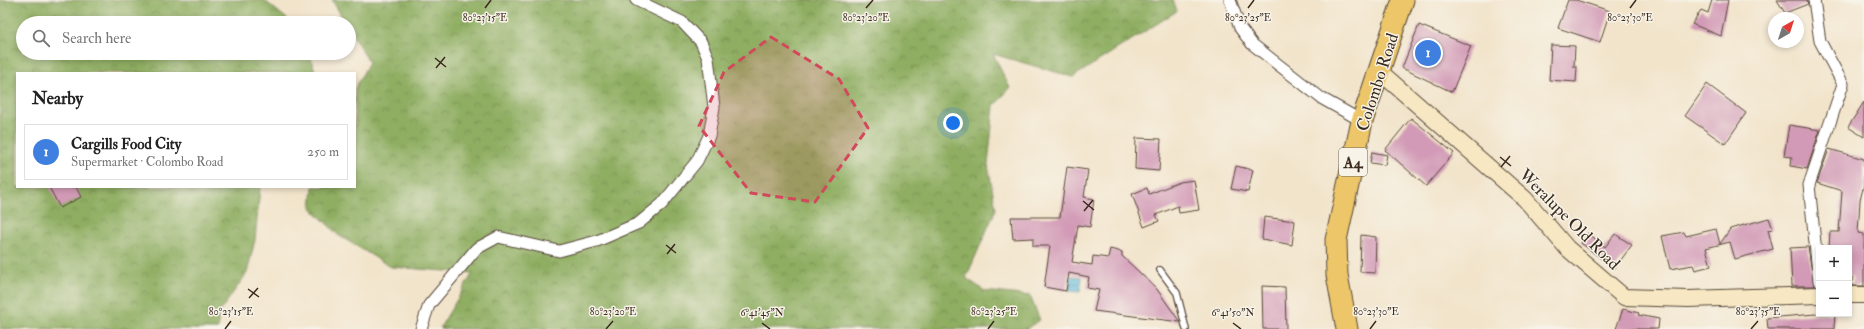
<!DOCTYPE html>
<meta charset="utf-8">
<style>
body{margin:0;font-family:"IM FELL Double Pica",serif;background:#f6f6f6;color:#222}
.controls{position:absolute;right:12px;bottom:12px;display:grid;overflow:hidden;border-radius:0px;box-shadow:0 2px 6px #0003}
.controls button{width:36px;height:36px;display:grid;place-items:center;padding:0;border:0;border-bottom:1px solid #e0e0e0;background:#fff;color:#222;font:20px sans-serif}
.compass{position:absolute;left:1768px;top:12px;width:36px;height:36px;border-radius:50%;background:#fff;box-shadow:0 2px 6px #0003;rotate:39deg}
.you{position:absolute;left:953px;top:123px;width:14px;height:14px;margin:-10px;border:3px solid #fff;border-radius:50%;background:#1a73e8;box-shadow:0 0 0 6px #1a73e833}
.badge{display:grid;place-items:center;width:26px;height:26px;border-radius:50%;background:#b45309;color:#fff;font-size:13px;font-weight:700}
.pin{position:absolute;translate:-50% -50%;border:2px solid #fff;box-shadow:0 1px 4px #0006}
.list{margin:0;padding:0;list-style:none}
h2{display:flex;justify-content:space-between;align-items:center;height:52px;margin:0;padding:0 16px;font-size:17px}
h2 small{font-size:13px;font-weight:400;color:#767676}
.list li{display:grid;grid-template-columns:26px 1fr auto;gap:12px;align-items:center;box-sizing:border-box;height:56px;margin:0 8px 8px;padding:0 8px;border:1px solid #e0e0e0;border-radius:0px}
.list b{display:block;font-size:15px;white-space:nowrap}
.list p{margin:0;font-size:13px;white-space:nowrap;color:#767676}
.list em{font-size:13px;font-style:normal;color:#767676}
.icon{flex:none;width:22px;height:22px;fill:none;stroke:currentColor;stroke-width:2;stroke-linecap:round;stroke-linejoin:round}
.map{position:relative;flex:none;width:1864px;height:329px;overflow:hidden}
.search{position:absolute;background:#fff;box-shadow:0 2px 6px #0003;left:16px;top:16px;width:340px;height:44px;display:flex;align-items:center;gap:10px;box-sizing:border-box;padding:0 14px;border-radius:22px;color:#767676;font-size:15px}
.panel{position:absolute;background:#fff;box-shadow:0 2px 6px #0003;left:16px;top:72px;width:340px;height:116px;border-radius:0px}
.map>svg:first-child{display:block}
</style>
<div class="map">
<svg width="1864" height="329" viewBox="0 0 1864 329">
<defs>
<pattern id="forest-crowns" width="20" height="18" patternUnits="userSpaceOnUse"><rect width="20" height="18" fill="#8fae62"/><path d="M2 6a3 3 0 1 1 6 0M12 15a3 3 0 1 1 6 0" fill="none" stroke="#768e50"/></pattern>
<pattern id="water-waves" width="16" height="10" patternUnits="userSpaceOnUse"><rect width="16" height="10" fill="#61bcdf"/><path d="M0 5q4-4 8 0t8 0" fill="none" stroke="#5199b4"/></pattern>
</defs>
<rect width="100%" height="100%" fill="#f7f3e8"/>
<filter id="ink" filterUnits="userSpaceOnUse"><feTurbulence type="fractalNoise" baseFrequency=".025" numOctaves="2"/><feDisplacementMap in="SourceGraphic" scale="8" xChannelSelector="R" yChannelSelector="G"/><feConvolveMatrix kernelMatrix="1 2 1 2 8 2 1 2 1" color-interpolation-filters="sRGB"/></filter>
<filter id="wash" filterUnits="userSpaceOnUse"><feTurbulence type="fractalNoise" baseFrequency=".012" numOctaves="4" result="noise"/><feDisplacementMap in="SourceGraphic" scale="16" xChannelSelector="R" yChannelSelector="G"/><feGaussianBlur stdDeviation="0.9" result="paint"/><feColorMatrix in="noise" values="0 0 0 0 0 0 0 0 0 0 0 0 0 0 0 0 0 1.4 0 .05"/><feComposite in="paint" operator="in"/></filter>
<g filter="url(#wash)">
<rect width="100%" height="100%" fill="#f2e4cb"/>
<!-- forest -->
<path fill="url(#forest-crowns)" stroke="#656c40" d="M0,0H264L292,23H23V53H309L316,73H17V187H260L255,240L247,273L218,314V329H0Z
M332,0H1173L1177,11L1073,77L993,54L1010,88L994,106L988,165L996,209L966,278L985,291L1030,296L1040,320L1029,327L1028,329H441V326L473,273L391,267L338,235L311,208L313,187H355V88L369,62L349,29V23H346Z"/>
<!-- water -->
<path fill="url(#water-waves)" stroke="#4e737e" d="M1071,276L1082,277L1080,292L1069,291Z"/>
<g id="blocks">
<!-- building -->
<path fill="#d29ab6" d="M1568,0H1576L1610,11L1600,42L1558,28Z
M1712,0H1728L1721,36L1692,24L1701,10L1708,13Z
M1777,0H1807L1808,4L1785,13Z
M1419,25L1471,46L1452,92L1402,68Z
M1551,45L1575,46L1574,67H1577L1576,82L1549,80Z
M1707,84L1746,113L1725,144L1685,116Z
M1864,102V137L1848,127Z
M1411,118L1454,153L1426,186L1385,150Z
M1789,125L1820,130L1807,169L1791,166L1792,157L1784,156Z
M1136,138L1161,139L1159,171L1135,169Z
M1829,149L1864,159V185L1860,200L1858,233L1864,234V286H1852L1853,278L1849,277V248L1829,247L1830,232H1839L1842,191L1817,183Z
M1372,152L1387,155L1385,165L1370,163Z
M1236,166L1253,170L1248,192L1231,189Z
M1067,167L1088,170L1084,197L1094,199L1090,227L1078,225L1072,262L1092,265L1093,256L1108,258L1110,249L1122,252V256L1156,288L1180,322L1094,311L1099,290L1087,288L1089,277L1069,273L1066,291L1044,287L1050,246H1033V238L1013,239L1011,217H1060Z
M1194,180L1199,210L1179,213L1178,206L1156,215L1159,221L1144,227L1132,194L1147,188L1149,194L1180,182Z
M49,187H76L81,197L60,208Z
M1264,217L1295,221L1292,245L1262,239Z
M1769,218L1773,229L1768,230L1773,249L1735,259L1730,242L1706,248L1711,266L1695,270L1693,265L1670,269L1662,236L1684,232L1686,236L1716,229L1720,244L1730,229Z
M1588,233L1605,247L1615,234L1632,245L1614,269L1581,243Z
M1361,235L1376,237L1375,273L1360,272Z
M1808,247L1814,286H1792L1790,248Z
M1262,286L1285,287L1286,329H1263Z
M1623,309L1639,313L1638,315L1659,319L1658,329H1616Z
M1816,314H1835L1834,329H1768L1767,318Z"/>
</g>
</g>
<g filter="url(#ink)">
<use href="#blocks" fill-opacity="0" stroke="#564638" stroke-width="1"/>
<g fill="none" stroke-linecap="round" stroke-linejoin="round">
<!-- lane casing -->
<g stroke="#564638" stroke-width="8">
<path id="lane" d="M1160,270L1177,293L1186,329"/>
</g>
<!-- street casing -->
<g stroke="#564638" stroke-width="13">
<path id="street" d="M1230,0L1240,28L1252,44L1321,98L1362,121
M1814,0L1820,41L1843,84L1809,185L1819,281
M421,329L429,305L476,249L498,237L559,251L597,241L639,223L662,204L697,161L709,136L714,107L708,58L701,42L682,22L636,0"/>
</g>
<!-- secondary casing -->
<g stroke="#564638" stroke-width="18">
<path id="secondary" d="M1379,71L1525,199L1567,248L1624,297L1688,299L1819,295
M1849,295H1864"/>
</g>
<!-- highway casing -->
<g stroke="#564638" stroke-width="23">
<path id="highway" d="M1347,329L1337,275L1336,240L1362,121L1403,0"/>
</g>
<!-- lane -->
<use href="#lane" stroke="#fff" stroke-width="5.5"/>
<!-- street -->
<use href="#street" stroke="#fff" stroke-width="11"/>
<!-- secondary -->
<use href="#secondary" stroke="#f7e8c3" stroke-width="16"/>
<!-- highway -->
<use href="#highway" stroke="#ecc669" stroke-width="21"/>
</g>
</g>
<!-- marked area -->
<path fill="#d1495b" fill-opacity="0.2" stroke="#d1495b" stroke-width="3" stroke-dasharray="8 5" stroke-linejoin="round" d="M771,37L839,79L868,128L815,202L751,193L699,126L724,72Z"/>
<!-- ticks -->
<path fill="none" stroke="#3b2a1e" stroke-width="1.5" d="M485,8L491,0M866,8L873,0M1248,8L1254,0M1630,8L1636,0M435,58L446,67M436,68L445,57M1500,157L1511,166M1501,167L1510,156M1083,201L1094,210M1084,211L1093,200M666,245L676,253M667,254L675,244M248,289L259,297M249,298L258,288M762,323L770,329M1233,323L1241,329M225,329L231,321M606,329L613,321M988,329L994,321M1370,329L1376,321M1751,329L1758,321"/>
<g text-anchor="middle" stroke-width="3" stroke-linejoin="round" paint-order="stroke">
<!-- shield labels -->
<rect fill="#f7f3e8" stroke="#73665b" stroke-width="1" x="1339" y="148" width="28" height="28" rx="3"/>
<g font-size="16" font-weight="bold" fill="#3b2a1e">
<text x="1353" y="168">A4</text>
</g>
<!-- street labels -->
<g font-size="17" fill="#3b2a1e" stroke="#f7f3e8">
<text transform="translate(1377 82) rotate(-72)" y="6">Colombo Road</text>
<text transform="translate(1570 219) rotate(45)" y="6">Weralupe Old Road</text>
</g>
</g>
<g font-size="10" text-anchor="middle" fill="#3b2a1e" stroke="#f7f3e8" stroke-width="3" stroke-linejoin="round" paint-order="stroke">
<text x="866" y="21">80°23'20"E</text>
<text x="1630" y="21">80°23'30"E</text>
<text x="485" y="21">80°23'15"E</text>
<text x="1248" y="21">80°23'25"E</text>
<text x="231" y="315">80°23'15"E</text>
<text x="613" y="315">80°23'20"E</text>
<text x="994" y="315">80°23'25"E</text>
<text x="1376" y="315">80°23'30"E</text>
<text x="1758" y="315">80°23'35"E</text>
<text x="762" y="316">6°41'45"N</text>
<text x="1233" y="316">6°41'50"N</text>
</g>
</svg>
<div class="controls">
<button>+</button>
<button>−</button>
</div>
<svg class="compass" viewBox="-18 -18 36 36"><path d="M0-13l5 13h-10z" fill="#e53935"/><path d="M0 13l5-13h-10z" fill="#767676"/></svg>
<div class="you"></div>
<div class="pin badge" style="left:1428px;top:53px;background:#3f7fe0">1</div>
<div class="search"><svg class="icon" aria-label="search" viewBox="0 0 24 24"><circle cx="10" cy="10" r="6"/><path d="M15 15l6 6"/></svg>Search here</div>
<section class="panel">
<h2>Nearby<small></small></h2>
<ul class="list">
<li><span class="badge" style="background:#3f7fe0">1</span><div><b>Cargills Food City</b><p>Supermarket · Colombo Road</p></div><em>250 m</em></li>
</ul>
</section>
</div>
